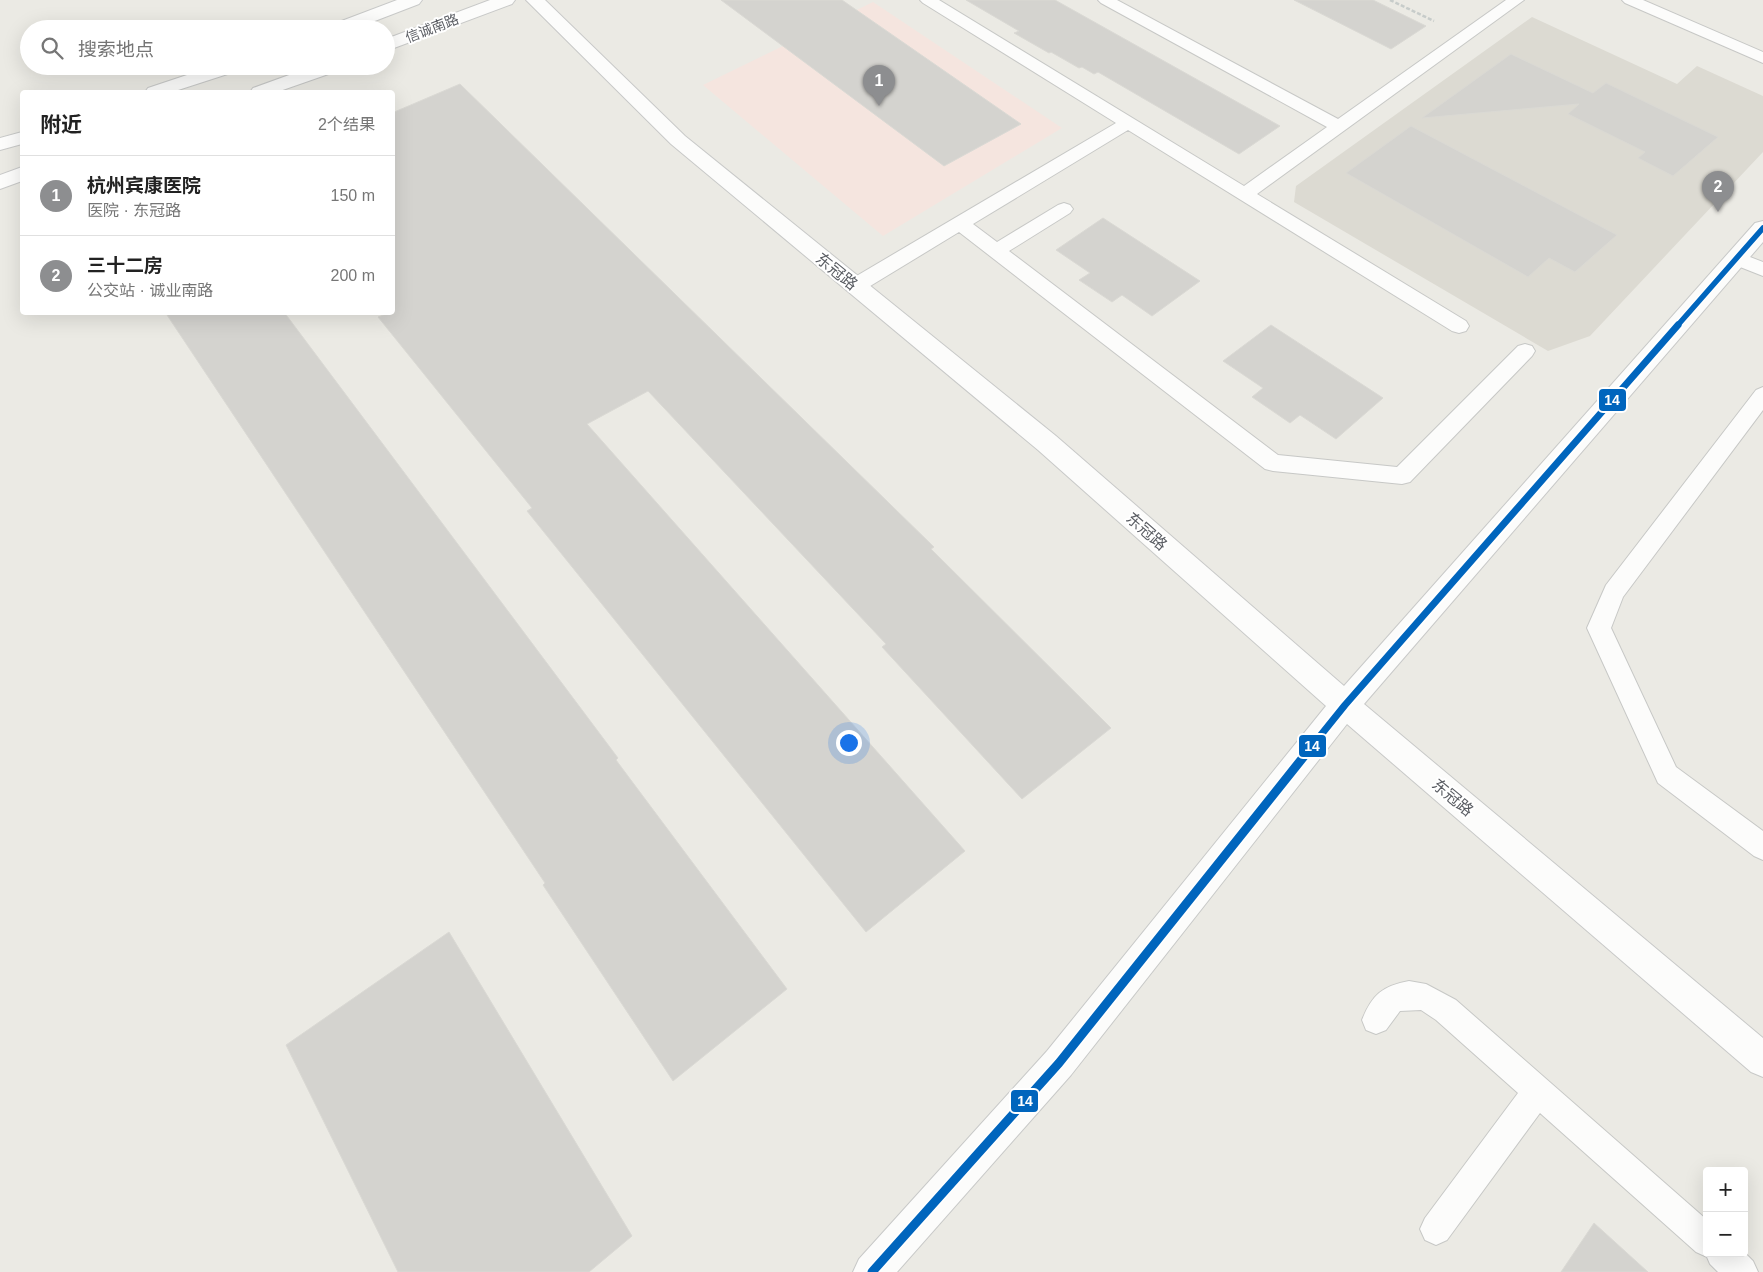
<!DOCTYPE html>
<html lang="zh">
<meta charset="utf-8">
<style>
body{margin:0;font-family:Arial,"Noto Sans SC",sans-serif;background:#f2f2f2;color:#222}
.controls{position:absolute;right:15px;bottom:15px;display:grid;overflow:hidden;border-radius:5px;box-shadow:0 5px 20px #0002}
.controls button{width:45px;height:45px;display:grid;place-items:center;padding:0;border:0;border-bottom:1px solid #e0e0e0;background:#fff;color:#222;font:25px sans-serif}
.you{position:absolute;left:848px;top:742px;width:18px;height:18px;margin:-12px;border:4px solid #fff;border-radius:50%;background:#1a73e8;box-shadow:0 0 0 8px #1a73e833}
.badge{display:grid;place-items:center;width:32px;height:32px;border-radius:50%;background:#8d8e90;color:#fff;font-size:16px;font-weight:700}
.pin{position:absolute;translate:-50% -41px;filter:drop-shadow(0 1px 2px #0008)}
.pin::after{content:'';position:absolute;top:26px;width:18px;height:15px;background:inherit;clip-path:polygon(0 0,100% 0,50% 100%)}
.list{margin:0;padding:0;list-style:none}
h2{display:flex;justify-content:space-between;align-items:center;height:65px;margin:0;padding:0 20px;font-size:21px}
h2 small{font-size:16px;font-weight:400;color:#767676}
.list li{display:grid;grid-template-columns:32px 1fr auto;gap:15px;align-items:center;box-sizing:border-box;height:80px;padding:0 20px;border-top:1px solid #e0e0e0}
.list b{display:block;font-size:19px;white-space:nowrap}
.list p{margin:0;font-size:16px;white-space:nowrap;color:#767676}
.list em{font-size:16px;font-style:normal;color:#767676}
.icon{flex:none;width:28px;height:28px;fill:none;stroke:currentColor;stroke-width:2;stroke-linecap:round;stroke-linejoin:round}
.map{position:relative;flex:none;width:1763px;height:1272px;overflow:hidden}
.search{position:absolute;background:#fff;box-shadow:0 5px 20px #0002;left:20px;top:20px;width:375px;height:55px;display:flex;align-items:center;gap:12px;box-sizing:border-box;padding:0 18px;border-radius:28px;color:#767676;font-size:19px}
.panel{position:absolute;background:#fff;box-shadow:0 5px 20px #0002;left:20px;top:90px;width:375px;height:225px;border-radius:5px}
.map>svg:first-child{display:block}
</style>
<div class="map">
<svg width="1763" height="1272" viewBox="0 0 1763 1272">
<rect width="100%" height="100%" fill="#ebeae4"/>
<!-- education -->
<path fill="#dcdad2" d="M1532,17L1677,84L1697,66L1763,96V152L1590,336L1548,351L1294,202L1296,186Z"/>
<!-- medical -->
<path fill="#f5e5df" d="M873,2L1062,128L883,236L703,85Z"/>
<!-- building -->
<path fill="#d4d3cf" stroke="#dad9d4" d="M721,0H842L1021,124L944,166Z
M966,0H1055L1280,126L1239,154L1098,72L1094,74L1082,67L1079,68L1051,52L1049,53L1014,33L1019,31Z
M1294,0H1373L1426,26L1391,49Z
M1511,54L1593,93L1606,83L1718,137L1673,176L1638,158L1645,152L1568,114L1579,104L1422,118Z
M460,84L934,547L931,549L1111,728L1022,799L882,647L886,644L648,391L587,424L965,851L866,932L527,511L532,508L378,317L392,312V113Z
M1411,126L1617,235L1575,272L1549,258L1528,277L1346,173Z
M1103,218L1200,281L1152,316L1122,295L1112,302L1079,280L1090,273L1056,250Z
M165,312H284L618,758L616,760L787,989L673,1081L543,885L545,883Z
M1271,325L1383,398L1336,439L1300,415L1290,423L1252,397L1263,388L1223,361Z
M449,932L632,1236L589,1272H398L286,1045Z
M1594,1223L1648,1272H1561Z"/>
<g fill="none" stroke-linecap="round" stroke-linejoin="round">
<!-- lane casing -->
<g stroke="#c7c8c6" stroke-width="2">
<path id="lane" d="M920,0H939L1244,186L1327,127L1101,3L1098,0H1117L1338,119L1506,0H1524L1257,194L1466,321L1469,326L1466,331L1459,333L1452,331L1128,130L973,224L997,242L1058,205L1064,203L1070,205L1073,209L1070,213L1009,251L1278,455L1397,467L1518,346L1525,344L1532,346L1535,351L1532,356L1410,482L1402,484L1273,471L1265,469L959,232L862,291L855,293L848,291L845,286L848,281L1116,123L923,3Z
M1622,0H1643L1763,52V63L1625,3Z
M1737,252L1763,262V276L1730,263L1728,258L1730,253Z
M1763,387V410L1623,597L1611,628L1676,767L1763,831V860L1754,856L1658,783L1587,628L1606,585L1756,390Z
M1409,981L1426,984L1456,1000L1707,1220V1253L1744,1252L1753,1261L1758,1272H1718L1710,1264L1707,1257L1696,1252L1540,1113L1447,1240L1436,1245L1425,1240L1420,1229L1425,1218L1518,1093L1436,1020L1421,1010L1400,1011L1386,1030L1376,1034L1366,1030L1362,1020C1372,995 1382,986 1409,981Z"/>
</g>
<!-- secondary casing -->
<g stroke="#c8c9c8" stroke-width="2">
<path id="secondary" d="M397,0H422L419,4L354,29H328L331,25Z
M490,0H515L512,4L386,51V39Z
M526,0H545L685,136L1056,436L1344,686L1755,223L1763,221V242L1364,704L1763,1038V1077L1751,1072L1347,724L1071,1075L897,1272H853L859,1259L1047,1051L1326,706L1038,450L671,144Z
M214,66H242L240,70L172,92H145L148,88Z
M314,66H342L340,70L277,92H250L253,88Z
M22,132V144L0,150V138Z
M22,167V181L0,189V175Z"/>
</g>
<!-- path -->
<path stroke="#c7ccca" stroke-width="2.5" stroke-dasharray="4 2" stroke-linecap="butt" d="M1390,0L1434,21"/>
<!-- lane -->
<use href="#lane" fill="#fcfcfb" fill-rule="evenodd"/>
<!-- secondary -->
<use href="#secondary" fill="#fcfcfb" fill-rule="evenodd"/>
<!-- bus-1-far2 casing -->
<g stroke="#fff" stroke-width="8">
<path id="bus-1-far2" d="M1677,326L1763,228"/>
</g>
<!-- bus-1-far1 casing -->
<g stroke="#fff" stroke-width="11">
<path id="bus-1-far1" d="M1316,741L1345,705L1678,325"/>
</g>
<!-- bus-1 casing -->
<g stroke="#fff" stroke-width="12">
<path id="bus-1" d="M872,1272L1059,1063L1317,740"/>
</g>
<!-- bus-1-far2 -->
<use href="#bus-1-far2" stroke="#0065bd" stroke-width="5.5"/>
<!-- bus-1-far1 -->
<use href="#bus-1-far1" stroke="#0065bd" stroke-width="7"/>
<!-- bus-1 -->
<use href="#bus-1" stroke="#0065bd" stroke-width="9"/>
</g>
<g text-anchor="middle" stroke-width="4" stroke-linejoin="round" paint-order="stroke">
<!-- far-street labels -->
<g font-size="14" fill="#5a5d63" stroke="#fff">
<text transform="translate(432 28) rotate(-21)" y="5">信诚南路</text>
</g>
<!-- street labels -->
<g font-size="16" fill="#5a5d63" stroke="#fff">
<text transform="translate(837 271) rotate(39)" y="6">东冠路</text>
<text transform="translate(1147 531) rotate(41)" y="6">东冠路</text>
<text transform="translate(1453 797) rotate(40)" y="6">东冠路</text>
</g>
</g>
<g stroke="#fff" stroke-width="2">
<rect x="1598" y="388" width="29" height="24" rx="5" fill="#0065bd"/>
<rect x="1298" y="734" width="29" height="24" rx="5" fill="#0065bd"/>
<rect x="1010" y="1089" width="29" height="24" rx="5" fill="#0065bd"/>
</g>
<g font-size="14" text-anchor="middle" font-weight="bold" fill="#fff">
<text x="1612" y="405">14</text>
<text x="1312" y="751">14</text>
<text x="1025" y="1106">14</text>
</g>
</svg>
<div class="controls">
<button>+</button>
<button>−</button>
</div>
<div class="you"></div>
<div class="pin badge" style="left:879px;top:106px">1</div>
<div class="pin badge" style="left:1718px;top:212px">2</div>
<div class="search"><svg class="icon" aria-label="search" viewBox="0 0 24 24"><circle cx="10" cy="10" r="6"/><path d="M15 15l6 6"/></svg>搜索地点</div>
<section class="panel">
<h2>附近<small>2个结果</small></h2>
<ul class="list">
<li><span class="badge">1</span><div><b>杭州宾康医院</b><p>医院 · 东冠路</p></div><em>150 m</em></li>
<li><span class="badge">2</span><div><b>三十二房</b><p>公交站 · 诚业南路</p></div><em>200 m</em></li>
</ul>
</section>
</div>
